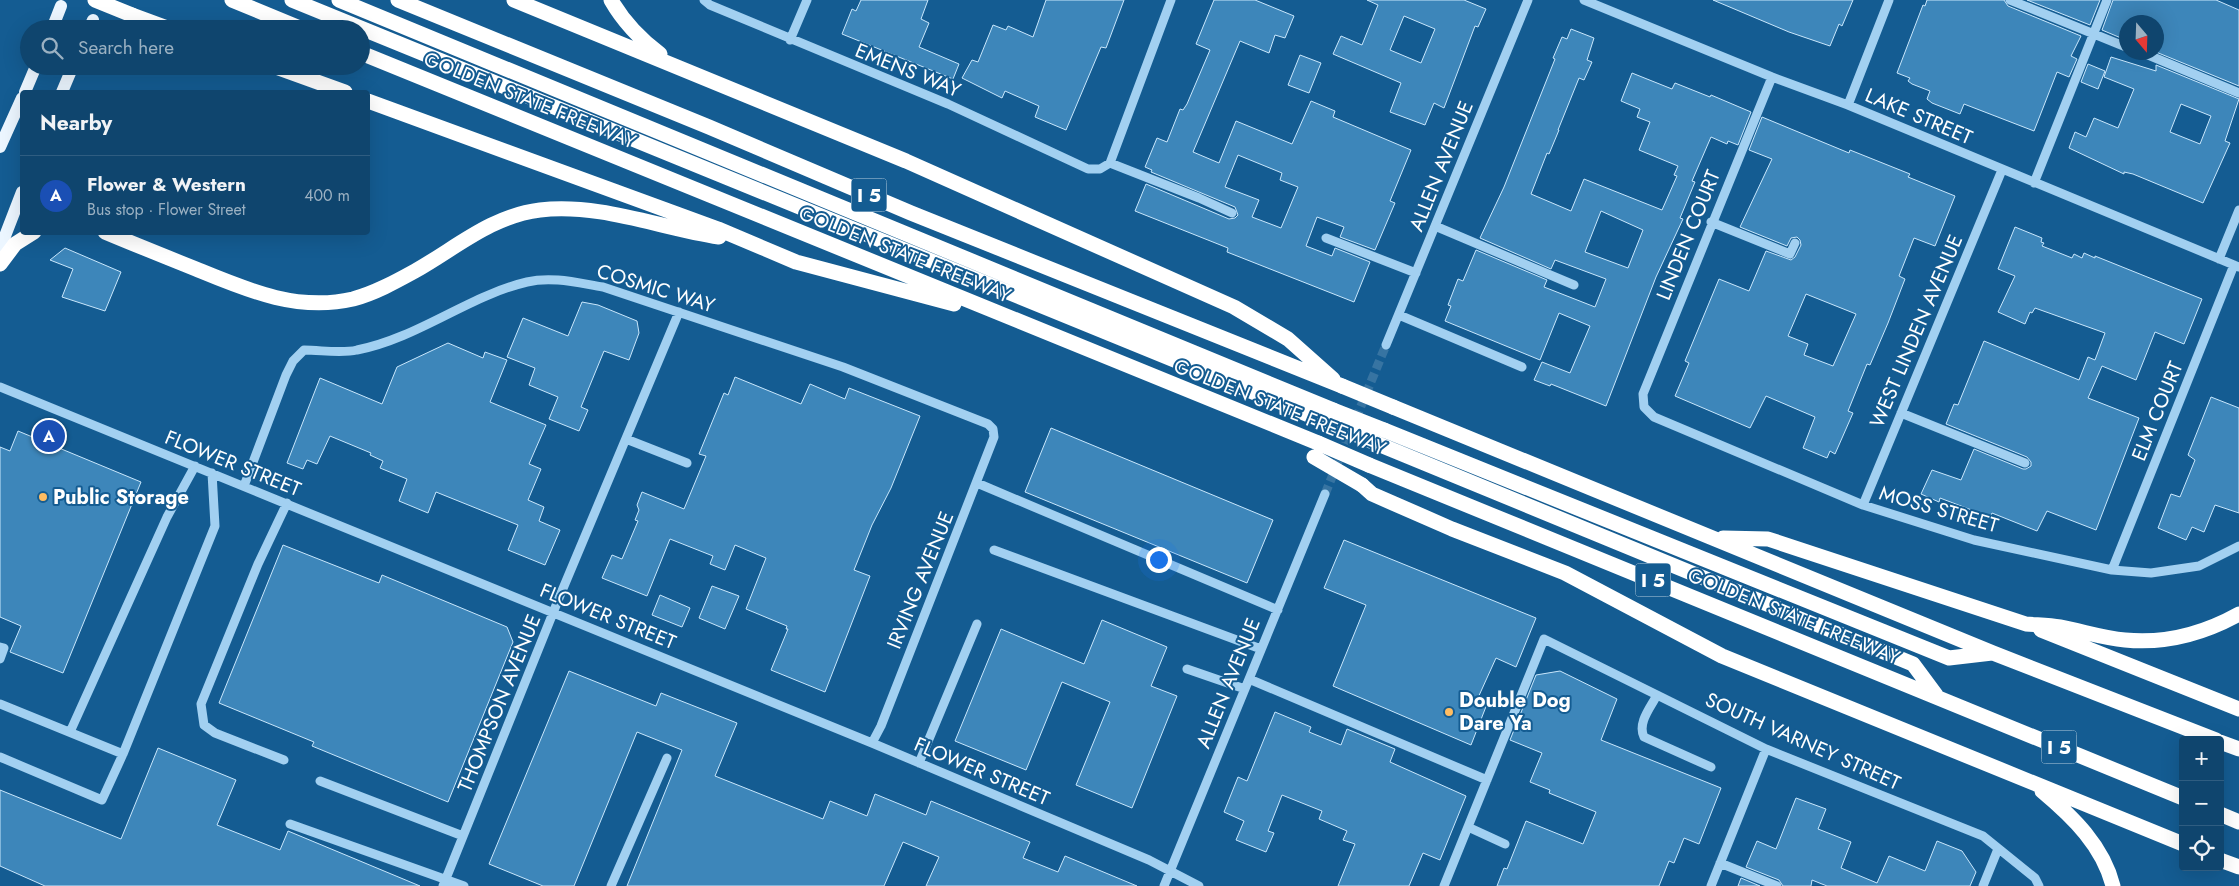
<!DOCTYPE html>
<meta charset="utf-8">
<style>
body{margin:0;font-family:Jost,sans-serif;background:#1d4f76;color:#f1f3f6}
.controls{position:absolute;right:15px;bottom:15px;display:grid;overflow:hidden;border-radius:5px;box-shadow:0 5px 20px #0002}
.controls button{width:45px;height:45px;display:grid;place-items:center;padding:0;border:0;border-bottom:1px solid #2f5d81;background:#0f456e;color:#f1f3f6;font:25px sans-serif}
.compass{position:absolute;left:2119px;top:15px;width:45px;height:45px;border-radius:50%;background:#0f456e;box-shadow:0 5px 20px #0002;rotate:161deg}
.you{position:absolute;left:1158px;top:559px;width:18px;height:18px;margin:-12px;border:4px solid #fff;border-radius:50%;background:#1a73e8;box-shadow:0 0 0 8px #1a73e833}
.badge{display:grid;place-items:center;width:32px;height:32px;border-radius:50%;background:#8bbbb9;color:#fff;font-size:16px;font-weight:700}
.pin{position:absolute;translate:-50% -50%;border:2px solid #fff;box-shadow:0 1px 5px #0006}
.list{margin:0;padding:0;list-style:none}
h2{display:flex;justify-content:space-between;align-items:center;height:65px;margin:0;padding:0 20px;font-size:21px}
h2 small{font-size:16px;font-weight:400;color:#9bb1c2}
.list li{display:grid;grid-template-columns:32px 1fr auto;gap:15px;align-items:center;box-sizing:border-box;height:80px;padding:0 20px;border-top:1px solid #2f5d81}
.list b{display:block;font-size:19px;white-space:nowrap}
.list p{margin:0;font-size:16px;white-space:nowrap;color:#9bb1c2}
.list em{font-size:16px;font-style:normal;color:#9bb1c2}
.icon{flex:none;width:28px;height:28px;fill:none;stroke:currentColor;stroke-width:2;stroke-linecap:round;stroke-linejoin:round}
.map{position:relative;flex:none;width:2239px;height:886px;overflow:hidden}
.search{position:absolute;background:#0f456e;box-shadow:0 5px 20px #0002;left:20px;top:20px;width:350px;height:55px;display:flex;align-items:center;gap:12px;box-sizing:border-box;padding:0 18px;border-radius:28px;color:#9bb1c2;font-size:19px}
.panel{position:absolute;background:#0f456e;box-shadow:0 5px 20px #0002;left:20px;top:90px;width:350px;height:145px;border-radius:5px}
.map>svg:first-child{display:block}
</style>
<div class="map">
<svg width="2239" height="886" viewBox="0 0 2239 886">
<rect width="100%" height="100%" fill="#145c92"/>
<!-- building -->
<path fill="#3d86ba" stroke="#c9e7fc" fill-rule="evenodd" d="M861,0H928L921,19L929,23L919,47L959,64L953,79L842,34L852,9L856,11Z
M1046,0H1124L1106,48L1101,47L1066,130L1035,117L1039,106L1005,91L1002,98L962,78L972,60L978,62L993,25L1006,30L1008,26L1033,37Z
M1214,0H1255L1294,16L1285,38L1275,35L1269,53L1240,41L1193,152L1219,163L1236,121L1292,144L1311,101L1335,111L1333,117L1411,150L1390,201L1395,203L1375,250L1340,237L1344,227L1317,217L1306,246L1332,256L1335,248L1370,262L1354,302L1227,252L1228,248L1135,211L1146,184L1229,219L1235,218L1238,215L1235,207L1151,172L1152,170L1145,167L1157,138L1167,142L1180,109L1183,110L1187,104L1210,50L1196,44ZM1238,155L1282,173L1280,180L1298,187L1281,228L1252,217L1259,200L1225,187Z
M1367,0H1464L1486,9L1478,27L1475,26L1444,108L1434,103L1425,125L1390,112L1401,83L1333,54L1341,36L1362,45L1378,5ZM1404,16L1435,29L1421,63L1390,50Z
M1713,0H1853L1842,26L1839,24L1830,46L1789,32Z
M1927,0H2004L2008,6L2081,36L2071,56L2077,59L2069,77L2057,72L2034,131L1964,104L1960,114L1932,103L1927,99L1930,91L1912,84L1908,81L1910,78L1897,73L1923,5L1925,6Z
M2027,0H2100L2090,25Z
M2113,0H2216L2239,10V86L2156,52V22H2126L2121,38L2102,30Z
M1571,29L1594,38L1587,60L1592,62L1584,80L1579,78L1558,130H1559L1549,154L1547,153L1531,194L1571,211L1584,179L1662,210L1677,176L1674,175L1678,166L1639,150L1650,122L1637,117L1640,109L1621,101L1632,73L1672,89L1675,83L1710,97L1711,95L1751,112L1738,145L1728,141L1727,144L1711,137L1692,181L1695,182L1680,218L1683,219L1656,277L1606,406L1551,384L1550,386L1534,380L1542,362L1570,373L1590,326L1559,313L1540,360L1445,321L1451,306L1448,305L1458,279L1463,281L1476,250L1547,280L1544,287L1595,307L1606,279L1555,260L1551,269L1480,238L1504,187L1555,59L1553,58L1562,37L1567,39ZM1601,211L1643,230L1628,268L1585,252Z
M1300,55L1321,63L1309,93L1288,85Z
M2111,57L2156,71V65L2239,99L2225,141L2230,143L2203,203L2133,174L2124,172V174L2069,148L2075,132L2086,137L2094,118L2118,128L2134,89L2104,77ZM2181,104L2211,116L2200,144L2170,132Z
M2088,64L2105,71L2098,89L2081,82Z
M1762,117L1849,153L1850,150L1910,174L1908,177L1955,196L1935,246L1914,238L1899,276L1905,279L1888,323L1870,365L1867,364L1848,411L1853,413L1835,454L1830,451L1827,458L1803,448L1815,417L1766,396L1750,428L1675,396L1689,363L1685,361L1719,279L1749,291L1766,251L1791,260L1795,257L1801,245L1800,240L1797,237L1791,238L1787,246L1740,227L1772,159L1749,150ZM1806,294L1856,314L1833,366L1804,355L1808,344L1788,336Z
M2015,227L2042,238L2041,242L2044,243L2042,246L2072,258L2074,254L2082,258L2084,253L2095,258V256L2202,299L2184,344L2155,332L2136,380L2102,366L2088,398L2139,418L2096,530L2047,511L2037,531L1992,513L1990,517L1940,498L1939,502L1921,494L1932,470L1961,480L1974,449L2023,469H2026L2031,466V462L2027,457L1946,424L1954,404L1958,405L1984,341L2079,380L2088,357L2095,360L2105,333L2035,308L2032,313L2030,312L2025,324L1998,312L2015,276L1998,269Z
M65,248L121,272L105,311L62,297L73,269L50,260Z
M582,302L598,305L637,321L639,333L629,360L604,351L581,407L588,410L579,431L549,419L558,397L529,385L535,368L507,357L523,318L568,336Z
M448,343L483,358L485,352L507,360L490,402L546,425L529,464L541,469L528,500L544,507L539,521L560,530L545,565L508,550L518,525L436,492L428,513L399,501L407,479L380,468L383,461L370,455L371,453L330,436L317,464L307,460L303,469L287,463L320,378L382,404L397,367Z
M735,377L801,404L810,384L845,399L849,388L920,416L891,488L872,525L854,570L870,576L825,692L771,670L788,629H786L787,626L746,609L766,558L735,545L725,570L710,564L713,556L670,539L647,596L602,578L612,555L622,559L638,521L635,520L639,510L637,505L642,492L684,509L706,456L699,454L724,393L728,395Z
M2211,397L2239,408V513L2215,505L2204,532L2192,527L2186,540L2158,528L2171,494L2180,497L2195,460L2188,455Z
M1051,428L1273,520L1247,583L1025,492Z
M18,431L141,482L63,673L10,652L21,626L0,617V447L10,451Z
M1344,540L1536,618L1516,667L1496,658L1477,700L1487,704L1471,745L1333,686L1366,605L1324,588Z
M283,545L379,583L382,575L507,627L513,642L448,802L312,746L314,742L219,703Z
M712,586L739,596L725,629L699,618Z
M660,595L690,608L682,627L652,615Z
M1102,620L1167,647L1151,686L1177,696L1132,808L1076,785L1110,702L1062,682L1026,770L955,741L1001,629L1084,664Z
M569,671L656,706L661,693L737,723L715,776L823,819L830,801L867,816L875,794L926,815L931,801L1030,842L1023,858L1058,872L1065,856L1137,886H926L939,857L903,842L884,886H627L682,750L637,732L574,886H543L489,864Z
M1560,671L1617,699L1601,740L1721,788L1699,844L1684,838L1674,863L1669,861L1659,886H1497L1504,868L1507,869L1526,821L1583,844L1596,812L1549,793L1550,790L1530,782L1542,753L1510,740L1536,675Z
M1275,712L1311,727L1309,732L1341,745L1347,729L1395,749L1390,762L1466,796L1440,860L1423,853L1409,886H1338L1355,844L1343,840L1347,831L1319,819L1322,811L1282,795L1268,831L1274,833L1266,852L1236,840L1244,821L1224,812L1238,777L1247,781Z
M158,748L236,780L217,825L280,850L288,831L420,886H45L0,866V790L121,839Z
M1796,798L1826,809L1818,829L1851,842L1841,868L1877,883L1889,856L1925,871L1937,841L1962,851L1976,872L1970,886H1827L1812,880L1811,886H1783L1779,880L1746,867L1757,841L1776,849Z
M1741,878L1760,886H1738Z"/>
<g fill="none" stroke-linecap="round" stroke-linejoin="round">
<!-- minor-tunnel -->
<path stroke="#3774a2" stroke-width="9" stroke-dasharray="9 4.5" stroke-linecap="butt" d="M1325,494L1386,345"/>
<!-- minor -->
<path stroke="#a2d0f1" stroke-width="9" d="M704,0L710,5L948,104L1088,169H1100L1110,163L1171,0
M1584,0L1772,77L1848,105L2239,267
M2010,0L2126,47
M790,40L807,0
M2141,52L2239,93
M1772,77L1643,394L1644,407L1654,417L1863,505L1974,540L2112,570L2151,573L2199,566L2239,546
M1848,105L1889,0
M1110,163L1199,198L1232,213
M2034,183L2107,0
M1711,222L1790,254L1795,243
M1435,226L1574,285
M1326,238L1416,273
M2219,259L2239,210
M1399,315L1522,367
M1386,345L1528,0
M0,387L872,743L1149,860L1199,886
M1901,413L2025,463
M626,439L687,463
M977,483L1278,610
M244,486L286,375L293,361L304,350C321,350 341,354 357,350C418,338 468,296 527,282C552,276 578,283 603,287L843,367L988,424L993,429L994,437L881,726L872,743
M1863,505L2002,170
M994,550L1261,649
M2112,570L2234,265
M0,647L4,648L0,659
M1187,669L1245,689
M1249,679L1487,780
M1657,695C1651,707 1637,723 1644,737L1711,767
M0,704L123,754
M70,732L167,517L195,466
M0,757L102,800L123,754L215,526L212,473
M284,760L215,733L204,725L201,704L258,564L287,503
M919,763L977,624
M320,781L463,836
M290,824L464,886
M1468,827L1505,844
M1720,863L1777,886
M443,886L559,598L679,312
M611,886L667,758
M1164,886L1325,494
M1444,886L1544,639L1766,749L1983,836L2035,878L2039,886
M1711,886L1766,749
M1983,886L1998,849"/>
<!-- major -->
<path stroke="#ecf6ff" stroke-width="12" d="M52,29L61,6
M89,29L93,20
M25,92L36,66
M62,92L73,66
M0,147L22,98
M0,249L22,192"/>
<!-- highway -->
<path stroke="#fff" stroke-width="15" d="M232,0L302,29
M292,0C637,140 981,283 1326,422
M339,0L1333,410
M398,0L709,127L911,213L1342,386
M514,0L906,161L1234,307L1288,339L1333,379
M611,0C623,21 640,39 660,54
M132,15L170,29
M361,53L1318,443
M273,66L345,92
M368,101L718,229L796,262L954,304
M105,232C136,245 166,257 196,269C247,290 297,312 353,299C375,293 395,282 415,271C456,248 491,216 540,210C600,203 660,228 719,237
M0,264L15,244L34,232
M1393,407L1993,653L2216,740
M1384,430L1949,658L1992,653
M1378,444L1913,664L1936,695
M1369,465L2183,798
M1362,485L1372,494L1452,529L1565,573L1722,656L2183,844
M1723,538L1768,539L2026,624C2037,625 2049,625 2060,627C2082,631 2103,638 2125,640C2166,644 2203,634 2239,614
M2041,630L2239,709
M2220,742L2239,749
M2042,791C2073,817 2103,846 2113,886
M2220,814L2239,822
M2220,860L2239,867"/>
<!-- highway-bridge -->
<path stroke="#fff" stroke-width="15" d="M95,0L132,15
M1342,386L1393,407
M1333,410L1384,430
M1326,422L1378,444
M1318,443L1369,465
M1314,457L1362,485"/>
</g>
<!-- markers -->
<g fill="#ffbd62" stroke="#145c92" stroke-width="2">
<circle cx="43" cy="497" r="5"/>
<circle cx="1449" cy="712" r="5"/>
</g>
<g text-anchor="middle" stroke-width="4" stroke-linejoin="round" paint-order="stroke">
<!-- shield labels -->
<g fill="#145c92" stroke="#b8cede" stroke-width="1">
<rect x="851.5" y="178.5" width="35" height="33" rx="4"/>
<rect x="1635.5" y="563.5" width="35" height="33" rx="4"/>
<rect x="2041.5" y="730.5" width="35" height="33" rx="4"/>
</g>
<g font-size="19" font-weight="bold" fill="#fff">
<text x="869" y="202">I 5</text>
<text x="1653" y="587">I 5</text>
<text x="2059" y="754">I 5</text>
</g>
<!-- street labels -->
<g font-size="20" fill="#fff" stroke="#145c92">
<text transform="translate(908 70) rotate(22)" y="7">EMENS WAY</text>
<text transform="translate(530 100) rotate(22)" y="7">GOLDEN STATE FREEWAY</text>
<text transform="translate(1919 116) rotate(23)" y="7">LAKE STREET</text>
<text transform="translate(1441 166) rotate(-68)" y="7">ALLEN AVENUE</text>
<text transform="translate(1688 235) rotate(-68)" y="7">LINDEN COURT</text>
<text transform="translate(905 254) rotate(22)" y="7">GOLDEN STATE FREEWAY</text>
<text transform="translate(656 288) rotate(17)" y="7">COSMIC WAY</text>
<text transform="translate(1916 331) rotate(-67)" y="7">WEST LINDEN AVENUE</text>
<text transform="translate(1280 407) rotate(22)" y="7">GOLDEN STATE FREEWAY</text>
<text transform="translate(2157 411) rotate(-68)" y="7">ELM COURT</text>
<text transform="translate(233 463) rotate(22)" y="7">FLOWER STREET</text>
<text transform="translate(1939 509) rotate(16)" y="7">MOSS STREET</text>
<text transform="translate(920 580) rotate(-68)" y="7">IRVING AVENUE</text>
<text transform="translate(608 616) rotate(22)" y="7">FLOWER STREET</text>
<text transform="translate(1794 616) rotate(22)" y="7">GOLDEN STATE FREEWAY</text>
<text transform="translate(1228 683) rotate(-68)" y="7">ALLEN AVENUE</text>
<text transform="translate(499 703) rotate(-68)" y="7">THOMPSON AVENUE</text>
<text transform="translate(1803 741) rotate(24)" y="7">SOUTH VARNEY STREET</text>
<text transform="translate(982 771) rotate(23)" y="7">FLOWER STREET</text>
</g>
<!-- poi labels -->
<g font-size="20" font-weight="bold" fill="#fff" stroke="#145c92" text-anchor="start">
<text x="53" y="504">Public Storage</text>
<text x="1459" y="707">Double Dog<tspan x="1459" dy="23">Dare Ya</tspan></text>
</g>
</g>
</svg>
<div class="controls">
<button>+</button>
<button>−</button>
<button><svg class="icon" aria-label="locate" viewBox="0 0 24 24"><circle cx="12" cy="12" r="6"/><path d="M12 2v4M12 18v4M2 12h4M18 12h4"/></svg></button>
</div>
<svg class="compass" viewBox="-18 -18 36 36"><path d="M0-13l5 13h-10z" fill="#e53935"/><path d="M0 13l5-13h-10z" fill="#9bb1c2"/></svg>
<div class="you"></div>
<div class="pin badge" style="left:49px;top:436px;background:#1a4fb4">A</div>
<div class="search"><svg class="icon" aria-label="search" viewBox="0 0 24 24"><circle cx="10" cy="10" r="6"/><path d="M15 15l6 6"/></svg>Search here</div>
<section class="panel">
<h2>Nearby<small></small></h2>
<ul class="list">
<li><span class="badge" style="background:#1a4fb4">A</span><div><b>Flower &amp; Western</b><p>Bus stop · Flower Street</p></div><em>400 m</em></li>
</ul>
</section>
</div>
